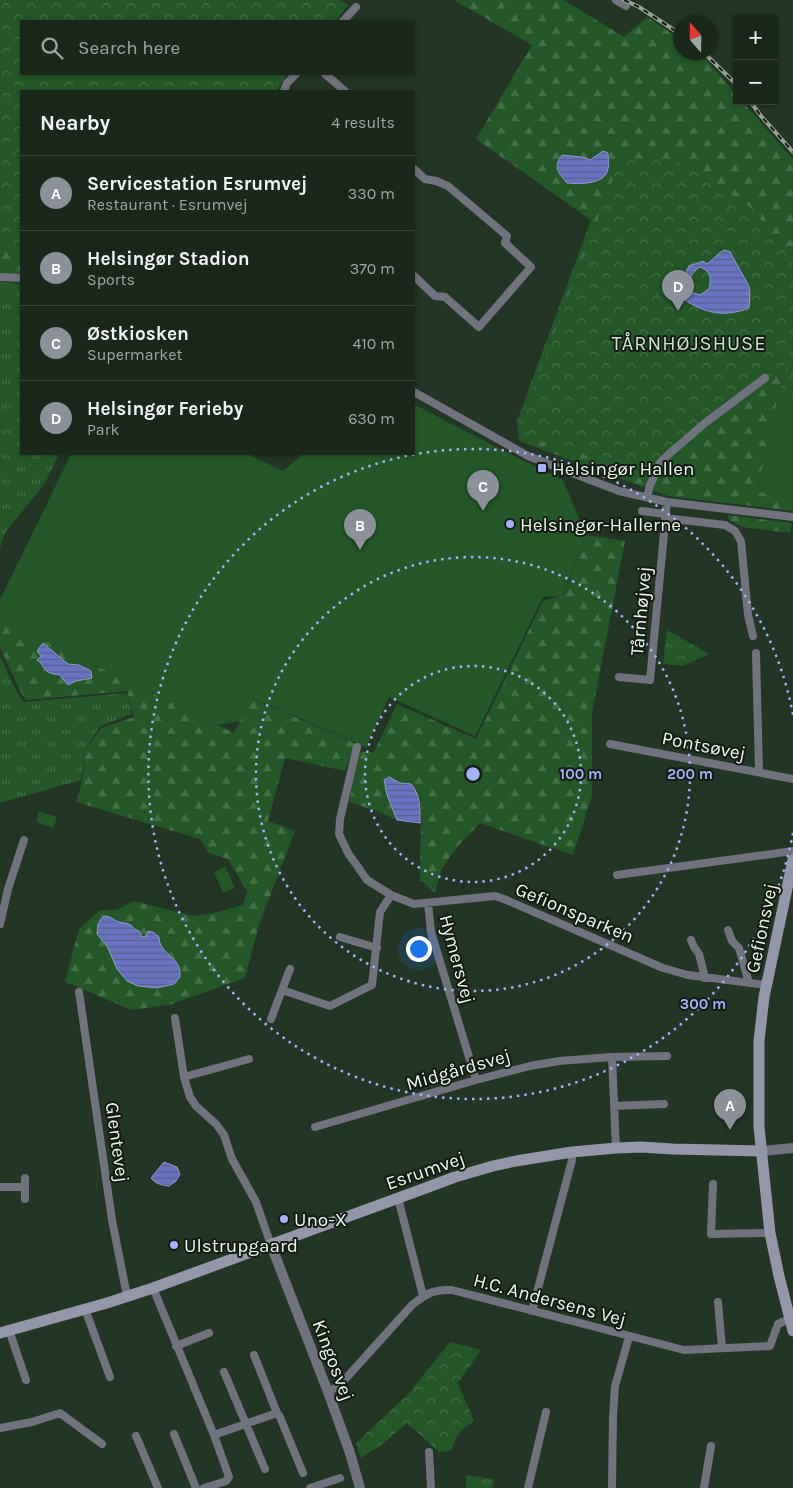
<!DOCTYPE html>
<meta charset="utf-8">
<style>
body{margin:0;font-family:Karla,sans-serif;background:#273428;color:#f1f3f6}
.controls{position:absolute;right:15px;top:15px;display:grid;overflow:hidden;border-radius:0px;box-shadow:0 1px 4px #0004}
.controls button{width:45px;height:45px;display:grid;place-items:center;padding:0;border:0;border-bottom:1px solid #38443a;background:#1a281b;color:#f1f3f6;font:25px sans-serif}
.compass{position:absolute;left:673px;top:15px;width:45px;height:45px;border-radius:50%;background:#1a281b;box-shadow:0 1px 4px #0004;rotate:340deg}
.you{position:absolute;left:418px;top:948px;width:18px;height:18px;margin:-12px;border:4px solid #fff;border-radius:50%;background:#1a73e8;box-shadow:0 0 0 8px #1a73e833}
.badge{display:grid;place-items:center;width:32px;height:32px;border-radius:50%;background:#8c9099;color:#fff;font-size:16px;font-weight:700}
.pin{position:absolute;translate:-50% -41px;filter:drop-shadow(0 1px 2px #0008)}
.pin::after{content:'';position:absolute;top:26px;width:18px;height:15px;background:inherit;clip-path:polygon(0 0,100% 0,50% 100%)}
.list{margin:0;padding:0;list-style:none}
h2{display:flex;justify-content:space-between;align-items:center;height:65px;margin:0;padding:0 20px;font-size:21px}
h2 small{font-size:16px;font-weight:400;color:#9fa6a3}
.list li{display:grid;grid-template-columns:32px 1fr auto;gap:15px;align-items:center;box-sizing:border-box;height:75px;padding:0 20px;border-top:1px solid #38443a}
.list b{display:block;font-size:19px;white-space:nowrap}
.list p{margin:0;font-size:16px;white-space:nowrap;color:#9fa6a3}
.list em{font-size:16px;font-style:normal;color:#9fa6a3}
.icon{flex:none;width:28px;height:28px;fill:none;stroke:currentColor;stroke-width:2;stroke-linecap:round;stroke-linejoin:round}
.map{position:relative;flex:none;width:793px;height:1488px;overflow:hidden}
.search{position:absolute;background:#1a281b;box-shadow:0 1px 4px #0004;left:20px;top:20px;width:395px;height:55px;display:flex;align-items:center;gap:12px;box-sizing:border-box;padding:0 18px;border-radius:0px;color:#9fa6a3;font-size:19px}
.panel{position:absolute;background:#1a281b;box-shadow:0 1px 4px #0004;left:20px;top:90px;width:395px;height:365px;border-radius:0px}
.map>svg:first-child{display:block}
</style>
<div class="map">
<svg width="793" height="1488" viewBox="0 0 793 1488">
<defs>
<pattern id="grass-tufts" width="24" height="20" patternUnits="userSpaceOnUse" patternTransform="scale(1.25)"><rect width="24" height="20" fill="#235727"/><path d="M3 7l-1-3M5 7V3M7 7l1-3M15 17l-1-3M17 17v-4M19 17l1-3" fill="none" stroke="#437047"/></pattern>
<pattern id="forest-firs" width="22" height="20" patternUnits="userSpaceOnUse" patternTransform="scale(1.25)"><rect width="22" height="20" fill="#235727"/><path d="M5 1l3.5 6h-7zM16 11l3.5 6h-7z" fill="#437047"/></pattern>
<pattern id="park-crowns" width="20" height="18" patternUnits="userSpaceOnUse" patternTransform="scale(1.25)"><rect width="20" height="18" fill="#235727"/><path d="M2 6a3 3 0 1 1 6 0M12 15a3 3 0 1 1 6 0" fill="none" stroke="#437047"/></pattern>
<pattern id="water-rules" width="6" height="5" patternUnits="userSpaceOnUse" patternTransform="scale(1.25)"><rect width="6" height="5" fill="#6772c0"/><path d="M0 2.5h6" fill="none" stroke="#59608a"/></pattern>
</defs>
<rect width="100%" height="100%" fill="#233524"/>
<!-- grass -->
<path fill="url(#grass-tufts)" d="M0,282L21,284V454H59L45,483L5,533L0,548Z
M0,656L18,695L24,702L127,693L132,714L100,726L85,750L81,780L0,803Z
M466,1475L494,1479L492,1488H466Z"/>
<!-- forest -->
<path fill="url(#forest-firs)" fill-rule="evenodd" d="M454,0H564L624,37L647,17L680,39V52L698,53L703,56L737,95V101H742L793,159V399L779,396L757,491L793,499V511L668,496L519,441L517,421L591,220L476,139L532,45ZM582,157L589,160L594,158L589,182L578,184Z
M0,248L21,252V274L0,273Z
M728,515L792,523L790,533L742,527L729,520Z
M586,535L625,541L592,713V796L573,855L480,823L456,848L441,870L435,893L423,882L420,881L421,805L400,783L389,777L387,796L397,820L379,812L349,802L360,752H374L397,704L476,739L543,601L564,595Z
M0,619L234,733L251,698L355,743L345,771L285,758L268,821L295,831L259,925L245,978L172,1004L132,1010L65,982L79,929L100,910H117L134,901L192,916L214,913L243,905L247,892L228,859L209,853L200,839L76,802L82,782L85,750L101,728L134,717L127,691L26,700L20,691L0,647Z"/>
<!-- park -->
<path fill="url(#park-crowns)" d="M0,0H339L349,5L335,21H21V74H287L277,91H21V252L0,248Z
M621,158L677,160L753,209L793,263V399L778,396L791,360L706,425L662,464L653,484L577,452L533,439L518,428Z
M667,630L709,654L683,666L663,664Z
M450,1342L481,1350L458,1383L474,1421C460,1431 456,1434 451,1451L439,1452L407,1423L381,1445L361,1458L356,1443L408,1394Z"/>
<!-- garden -->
<path fill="#235727" d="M778,396L793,399V499L757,491Z
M414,404L494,446L563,480L586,535L563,596L543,597L475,736L389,697L366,747L252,698L241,721L218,725L0,619V600L71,454H248L283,471L303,454H414Z
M39,811L57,817L53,828L36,822Z
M225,866L235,888L223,893L214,872Z"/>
<!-- water -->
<path fill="url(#water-rules)" stroke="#8f9ace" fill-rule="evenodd" d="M603,151L608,153C608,158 609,165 608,169C605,185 579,184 567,183C558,173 553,167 562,155L582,157L590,160Z
M725,250L730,252L749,286L750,295L749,308C724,318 705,313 683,299L680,283L689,266L703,261L707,264C714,259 717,253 725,250ZM700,267C712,272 711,278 709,289L700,295L694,293L688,290C689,280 691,272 700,267Z
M43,643L68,664L79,665L91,671L92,678L76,681L68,685L60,675C50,674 45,672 41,663L37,660L41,656L37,651Z
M389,777L400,783L411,784C421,796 420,808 420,823L397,820L387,795L384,780Z
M104,916C111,916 113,920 119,922C123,923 127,923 131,925L134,929L139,931L142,937L146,936L148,931L153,932L159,937C159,951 172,954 178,965C180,968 180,973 180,977L174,984L157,988L138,986L127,981L117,969L107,946L97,934L98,924Z
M164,1162L177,1167L180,1174L176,1181L169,1186C161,1185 156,1184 151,1178Z"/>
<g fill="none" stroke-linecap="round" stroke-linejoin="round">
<!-- minor -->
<path stroke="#70727d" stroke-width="8" d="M616,0L626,6
M343,21L356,7
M325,74L345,91
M284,91L287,83L296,74
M414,169L425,179L436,181L448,186L507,236L505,243L531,267L479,327L445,297L435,296L414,276
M0,277L21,278
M414,392L528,456L619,491L667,502L793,517
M647,497L650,485L660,463L670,453L705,423L765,378
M642,511L665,514
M665,518L725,525L735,531L741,541L748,615L753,636
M756,653L759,772
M619,677L650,680L667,502
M610,744L793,779
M357,747L340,819L339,834L348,853L367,880L391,895L414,904L495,896L504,899L663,968L688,975L766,985
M617,875L793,851
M428,903L431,932L476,1080
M0,924L8,889L24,840
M728,930L732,941L739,948L749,983
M340,937L377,948
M691,940L694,947L699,954L705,978
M282,990L330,1006L372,985L380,912L391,895
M79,992L112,1220L127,1296
M175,1018L184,1077L190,1097L196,1106L217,1125L224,1135L232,1159L256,1202L271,1245
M271,1019L290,969
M612,1057L616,1148
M184,1077L249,1059
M614,1106L664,1104
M315,1127L476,1080L530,1066L559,1061L612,1057L667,1056
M25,1178V1199
M713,1184L711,1234L770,1233
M0,1187H25
M398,1198L423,1296
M153,1288L214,1435
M718,1302L722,1348
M85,1309L110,1377
M532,1311L572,1160V1152
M9,1330L26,1380
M176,1346L209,1333
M254,1355L277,1413
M224,1372L265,1469
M328,1392L339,1386L412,1305C426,1294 433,1289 452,1290L684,1350L770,1346L778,1324L789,1319
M0,1428L32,1422L60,1413L102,1444
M174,1434L196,1488
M136,1436L158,1488
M429,1452L431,1488
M204,1488L226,1481L229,1477L214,1435L277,1413L280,1417L303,1473
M310,1488L340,1478
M528,1488L546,1412
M612,1488L613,1416L615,1386L629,1337
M704,1488L711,1446"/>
<!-- tertiary -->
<path stroke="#70727d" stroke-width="10" d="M762,1151L793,1148
M271,1245L328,1392L350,1453L360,1488"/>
<!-- secondary -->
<path stroke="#9397a9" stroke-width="11" d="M793,860L764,997L759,1041V1127L770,1233L779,1276L793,1331
M0,1333L107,1303L153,1288L423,1189L455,1177L493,1166L516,1161L572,1152L616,1148L641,1147L673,1149L762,1151"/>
<!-- rail casing -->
<g stroke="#96a496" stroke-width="4">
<path id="rail" d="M624,0L639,7L680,34
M703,52L737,85
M750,101L761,116L793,152"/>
</g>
<!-- rail -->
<use href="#rail" stroke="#131b13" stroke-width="2" stroke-dasharray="5.5" stroke-linecap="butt"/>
</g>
<!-- distance rings -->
<g fill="none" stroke="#a4b2fc" stroke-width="2.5" stroke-dasharray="2.5 5">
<circle cx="473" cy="774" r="108"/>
<circle cx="473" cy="774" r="217"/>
<path d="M793 833A325 325 0 1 1 793 715"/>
</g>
<!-- markers -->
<g fill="#a4b2fc" stroke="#131b13" stroke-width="2">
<rect x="537" y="463" width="10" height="10" rx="2.5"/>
<circle cx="510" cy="524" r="5"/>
<circle cx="284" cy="1219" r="5"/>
<circle cx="174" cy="1245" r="5"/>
</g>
<g text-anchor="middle" stroke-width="4" stroke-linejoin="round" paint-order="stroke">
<!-- poi labels -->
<g font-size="19" fill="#edf8ed" stroke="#131b13" text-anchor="start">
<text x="552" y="475">Helsingør Hallen</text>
<text x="520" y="531">Helsingør-Hallerne</text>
<text x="294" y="1226">Uno-X</text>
<text x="184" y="1252">Ulstrupgaard</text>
</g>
<!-- street labels -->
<g font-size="19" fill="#edf8ed" stroke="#131b13">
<text transform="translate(640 611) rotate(-85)" y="7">Tårnhøjvej</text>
<text transform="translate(704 745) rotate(11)" y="7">Pontsøvej</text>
<text transform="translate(575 912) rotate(23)" y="7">Gefionsparken</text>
<text transform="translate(761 928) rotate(-78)" y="7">Gefionsvej</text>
<text transform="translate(458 959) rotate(75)" y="7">Hymersvej</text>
<text transform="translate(458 1069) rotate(-16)" y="7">Midgårdsvej</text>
<text transform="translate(118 1142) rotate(82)" y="7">Glentevej</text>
<text transform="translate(425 1170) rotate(-19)" y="7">Esrumvej</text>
<text transform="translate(550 1299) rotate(15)" y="7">H.C. Andersens Vej</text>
<text transform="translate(334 1360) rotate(69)" y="7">Kingosvej</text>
</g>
<!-- neighbourhood labels -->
<g font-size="20" letter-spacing="1" fill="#cde4cd" stroke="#131b13">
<text x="689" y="350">TÅRNHØJSHUSE</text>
</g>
</g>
<circle cx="473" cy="774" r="8" fill="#a4b2fc" stroke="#131b13" stroke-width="2.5"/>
<g font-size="15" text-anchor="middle" font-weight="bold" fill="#a4b2fc" stroke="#131b13" stroke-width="4" stroke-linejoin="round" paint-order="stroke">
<text x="581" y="779">100 m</text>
<text x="690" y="779">200 m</text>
<text x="703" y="1009">300 m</text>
</g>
</svg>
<div class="controls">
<button>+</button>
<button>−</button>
</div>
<svg class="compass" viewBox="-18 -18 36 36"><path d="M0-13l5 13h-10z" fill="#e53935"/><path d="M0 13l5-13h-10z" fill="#9fa6a3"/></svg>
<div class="you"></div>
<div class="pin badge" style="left:730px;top:1130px">A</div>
<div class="pin badge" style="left:360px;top:550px">B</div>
<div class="pin badge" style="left:483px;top:511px">C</div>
<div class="pin badge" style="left:678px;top:311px">D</div>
<div class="search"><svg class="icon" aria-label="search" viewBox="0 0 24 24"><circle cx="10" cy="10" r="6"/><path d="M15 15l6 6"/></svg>Search here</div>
<section class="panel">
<h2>Nearby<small>4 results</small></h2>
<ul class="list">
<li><span class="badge">A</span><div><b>Servicestation Esrumvej</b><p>Restaurant · Esrumvej</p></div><em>330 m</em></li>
<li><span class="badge">B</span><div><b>Helsingør Stadion</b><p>Sports</p></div><em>370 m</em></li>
<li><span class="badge">C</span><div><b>Østkiosken</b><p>Supermarket</p></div><em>410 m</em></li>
<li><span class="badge">D</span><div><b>Helsingør Ferieby</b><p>Park</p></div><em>630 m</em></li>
</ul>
</section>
</div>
